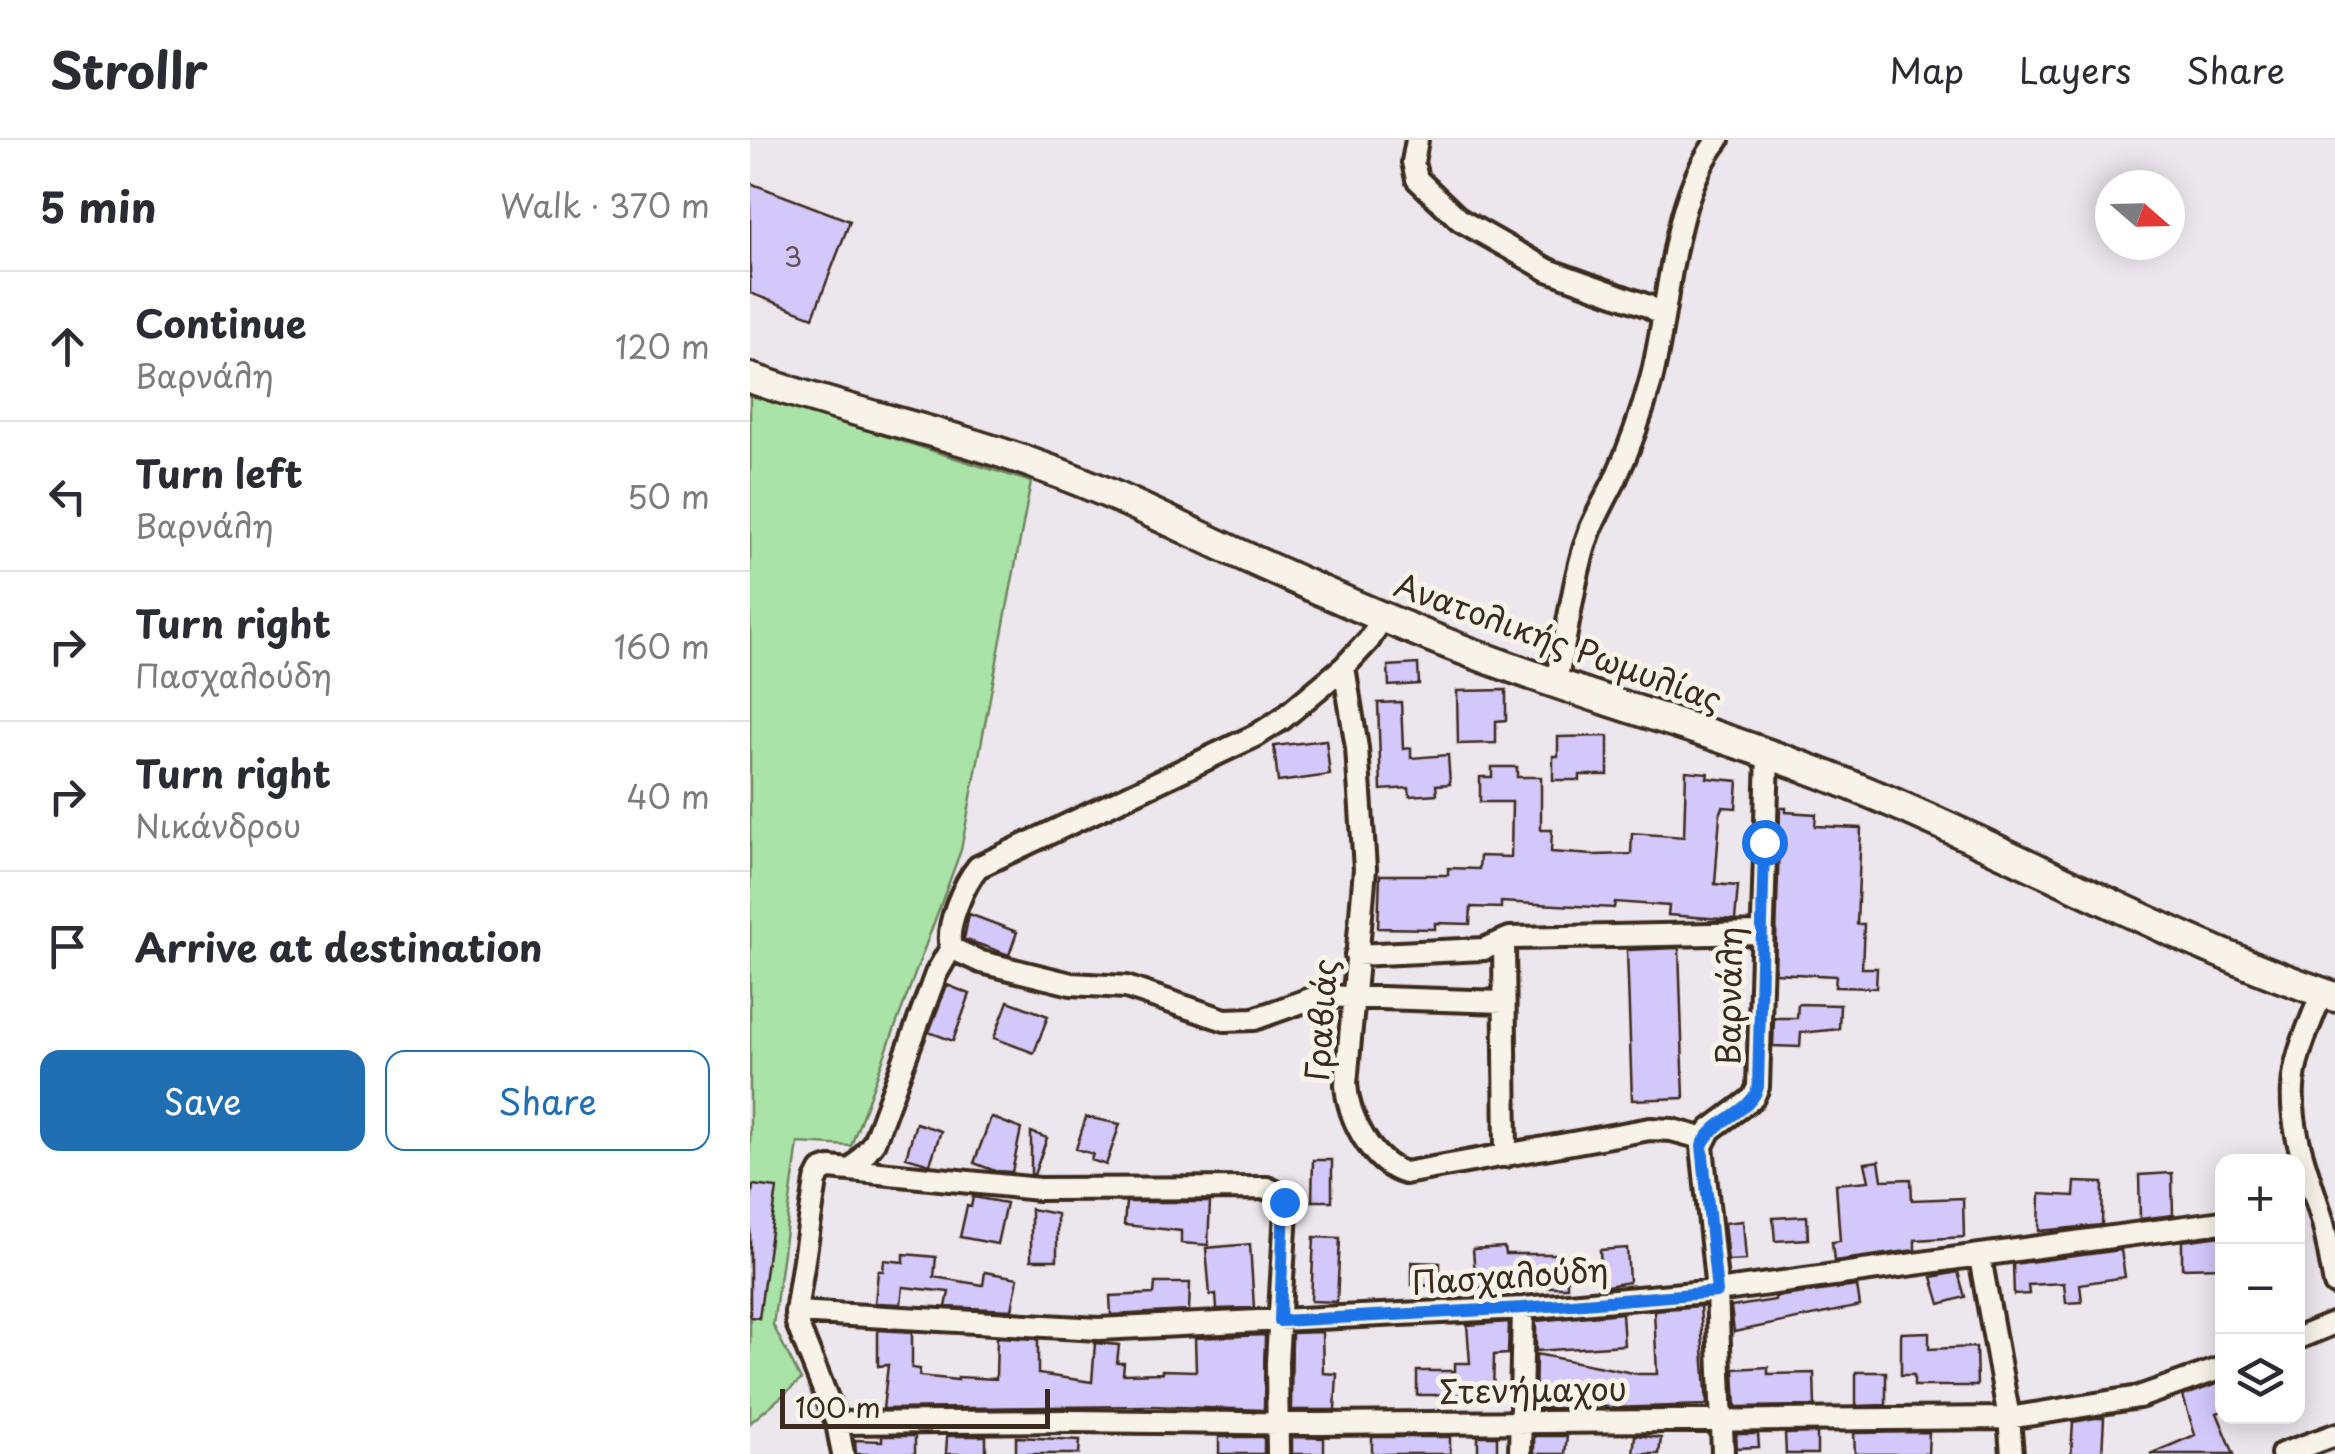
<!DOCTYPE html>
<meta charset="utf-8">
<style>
body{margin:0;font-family:"Playpen Sans",sans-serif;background:#f2f2f3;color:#2b2b33}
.controls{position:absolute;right:30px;bottom:30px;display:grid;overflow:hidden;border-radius:20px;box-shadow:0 5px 25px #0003}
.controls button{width:90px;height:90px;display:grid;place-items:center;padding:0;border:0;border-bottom:2px solid #e1e1e2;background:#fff;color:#2b2b33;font:50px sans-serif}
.compass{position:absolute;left:1345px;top:30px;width:90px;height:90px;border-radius:50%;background:#fff;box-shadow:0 5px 25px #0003;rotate:110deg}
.scale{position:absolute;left:30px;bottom:25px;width:270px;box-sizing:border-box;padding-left:10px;border:5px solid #3b2a1e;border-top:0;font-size:28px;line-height:35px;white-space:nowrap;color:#3b2a1e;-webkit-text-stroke:8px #f7f3e8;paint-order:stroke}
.stop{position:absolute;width:30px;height:30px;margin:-22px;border:8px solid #1a73e8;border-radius:50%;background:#fff}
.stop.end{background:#1a73e8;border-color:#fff;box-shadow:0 2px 10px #0008}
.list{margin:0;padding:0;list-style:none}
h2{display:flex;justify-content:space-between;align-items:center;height:130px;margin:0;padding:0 40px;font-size:42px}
h2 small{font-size:32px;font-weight:400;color:#7c7c81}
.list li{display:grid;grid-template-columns:65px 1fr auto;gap:30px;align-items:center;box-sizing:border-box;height:150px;padding:0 40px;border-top:2px solid #e1e1e2}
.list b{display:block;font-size:38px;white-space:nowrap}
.list p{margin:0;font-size:32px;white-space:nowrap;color:#7c7c81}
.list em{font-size:32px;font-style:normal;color:#7c7c81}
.actions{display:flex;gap:20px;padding:30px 40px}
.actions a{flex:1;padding:22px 0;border:2px solid #1f6fb2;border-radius:20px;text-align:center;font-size:35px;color:#1f6fb2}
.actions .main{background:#1f6fb2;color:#fff}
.icon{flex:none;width:55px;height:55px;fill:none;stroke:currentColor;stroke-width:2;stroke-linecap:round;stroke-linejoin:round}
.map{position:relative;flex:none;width:1585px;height:1314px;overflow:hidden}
header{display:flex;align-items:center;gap:60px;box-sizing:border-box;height:140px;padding:0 50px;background:#fff;border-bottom:2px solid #e1e1e2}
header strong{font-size:48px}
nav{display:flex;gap:55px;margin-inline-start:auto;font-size:35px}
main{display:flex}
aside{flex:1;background:#fff}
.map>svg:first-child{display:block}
</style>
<header>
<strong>Strollr</strong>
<nav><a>Map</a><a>Layers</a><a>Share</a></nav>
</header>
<main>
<aside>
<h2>5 min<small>Walk · 370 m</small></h2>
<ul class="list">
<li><svg class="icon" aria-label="ahead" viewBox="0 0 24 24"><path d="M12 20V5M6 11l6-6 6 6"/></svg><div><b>Continue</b><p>Βαρνάλη</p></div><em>120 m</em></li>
<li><svg class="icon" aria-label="left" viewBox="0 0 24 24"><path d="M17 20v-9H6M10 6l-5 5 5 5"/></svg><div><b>Turn left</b><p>Βαρνάλη</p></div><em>50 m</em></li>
<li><svg class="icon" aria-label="right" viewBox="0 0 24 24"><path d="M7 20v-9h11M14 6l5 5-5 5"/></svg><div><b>Turn right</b><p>Πασχαλούδη</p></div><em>160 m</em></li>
<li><svg class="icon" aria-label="right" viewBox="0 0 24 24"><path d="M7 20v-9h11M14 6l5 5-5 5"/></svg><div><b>Turn right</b><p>Νικάνδρου</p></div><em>40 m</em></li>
<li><svg class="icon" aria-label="arrive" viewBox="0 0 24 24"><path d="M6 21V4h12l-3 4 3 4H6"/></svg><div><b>Arrive at destination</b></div></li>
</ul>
<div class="actions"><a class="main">Save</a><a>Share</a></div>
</aside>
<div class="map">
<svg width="1585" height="1314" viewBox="0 0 1585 1314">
<rect width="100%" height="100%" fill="#ece6ed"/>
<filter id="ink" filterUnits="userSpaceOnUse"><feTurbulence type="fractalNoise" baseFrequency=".01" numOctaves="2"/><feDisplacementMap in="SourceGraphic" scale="20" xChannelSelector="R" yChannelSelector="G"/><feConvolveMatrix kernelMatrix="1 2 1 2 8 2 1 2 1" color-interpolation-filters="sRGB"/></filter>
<g filter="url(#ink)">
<!-- green -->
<path fill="#a9e3a7" stroke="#728662" stroke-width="2.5" d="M0,253L281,342L211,710L101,1006L48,1003L23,1185L51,1240L0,1283Z"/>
<!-- building -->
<path fill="#d3c8fa" stroke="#3b2a1e" stroke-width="2.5" d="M0,43L100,81L63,177L0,153Z
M668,524L669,544L639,546L638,526Z
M756,550V580L746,581V603L708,604L707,551Z
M651,562L653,609L661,608V618L698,615L700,644L686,645L687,654L660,656L659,648L631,650L628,563Z
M858,596V635H830V640H803V616H808V597Z
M576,600L580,635L528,642L524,606Z
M742,627H767V637H791V690H802L801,712L844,715L881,714L882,693L934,697L936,631L958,633L957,638L988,641L986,668L973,667L970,675L965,744L988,746L985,780L918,775L919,766L865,762L864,768L751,762V768L721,767L720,784L685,783V789L628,788L630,735H698V728L729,729L730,716L761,717L762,662H730V637H742Z
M1030,668H1036V672L1066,674L1065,686L1111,688L1107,784H1114L1112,828H1127L1126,848L1085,847L1086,836L1025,833Z
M219,774L267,792L259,815L214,799Z
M929,808L934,958L882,960L877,810Z
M197,845L220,854L203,901L179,892Z
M258,861L298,876L284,913L244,898Z
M1048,864L1090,865L1089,889L1051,893L1050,907L1023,906L1024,878H1047Z
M241,977L271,989L262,1032L245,1031L224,1023Z
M336,977L370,984L356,1025L341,1020L343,1014L326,1009Z
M166,983L191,991L180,1024L156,1017Z
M281,992L297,998L284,1035L281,1034Z
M563,1020H582V1061H562Z
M1129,1021L1132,1040L1161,1039L1162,1060L1213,1058L1214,1097L1165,1100V1110L1084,1121L1082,1102L1090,1101L1086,1044L1119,1041L1115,1023Z
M1422,1033L1423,1075L1390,1079L1389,1035Z
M1325,1042L1353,1043L1352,1085L1289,1091L1290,1054L1324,1056Z
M3,1045L27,1048L9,1178L0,1177V1068Z
M223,1057L256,1063L247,1104L210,1097L217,1066L221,1067Z
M376,1062H460L458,1105L431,1103V1091L374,1085Z
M281,1069L307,1074V1120H281Z
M1057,1076L1058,1099L1025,1101L1023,1078Z
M993,1081L996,1120L978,1121L974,1083Z
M1472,1096V1127L1432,1128V1101Z
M564,1097L590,1098L587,1162L561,1161Z
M500,1104L504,1168L467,1169L466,1154L460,1155L456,1108Z
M754,1107L755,1114H817V1147H772V1144L726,1148L723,1109Z
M877,1108L879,1142L852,1147L850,1110Z
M1371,1110L1375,1137L1330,1144L1332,1162L1316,1163L1314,1143L1278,1145L1279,1154L1264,1155L1263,1124Z
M154,1114L186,1117L184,1137L233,1145L235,1132L268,1138L262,1170L196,1167L199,1152L153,1147L151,1164L125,1163L128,1131H133L134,1120L154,1122Z
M662,1122L690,1123V1146L662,1145Z
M1208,1132L1215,1157L1190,1164L1182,1137Z
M405,1143H440L439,1171L361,1175L360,1156L404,1154Z
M1107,1146L1110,1166L984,1192L981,1167L1025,1160V1157Z
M950,1166L957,1265L861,1268L817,1259V1268H785L786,1214L888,1234H907L904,1170Z
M872,1173L874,1205L786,1211V1181Z
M759,1182L758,1214L744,1215L743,1255H667V1231H705V1223H720L717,1185Z
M128,1190L162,1192V1228L170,1229L169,1236L208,1240V1237L246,1239L247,1197L288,1199V1234L342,1242L345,1203L369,1205L367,1223H374L373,1234L412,1233V1230L446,1231L445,1198L515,1195L514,1270L399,1266L133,1269L138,1225L128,1226Z
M572,1192L573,1233L587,1234L585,1270H541L542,1193Z
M1179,1192V1209L1226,1207L1227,1246H1164V1235H1151V1193Z
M1018,1227V1234L1064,1233L1065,1266L986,1267L984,1229Z
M1106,1232H1136V1265L1106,1266Z
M1472,1242V1271L1467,1273L1484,1314H1400L1445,1295L1433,1256Z
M1345,1278H1354L1352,1314H1321L1323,1282Z
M1179,1292L1178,1314H1105L1104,1293Z
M1067,1293V1314H1036L1035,1294Z
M986,1294H1008L1009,1307L987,1308Z
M885,1295L911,1298L909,1314H883Z
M132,1296H165V1314H106L105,1300L132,1301Z
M197,1296H236V1314H196Z
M728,1296H747V1314H728Z
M784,1296H817L815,1314H784Z
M266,1297L330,1300L329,1314H266Z
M469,1297H514V1314H469Z
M542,1297L574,1298V1314H542Z
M622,1297H700V1314H622Z"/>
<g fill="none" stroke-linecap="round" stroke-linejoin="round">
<!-- street casing -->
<g stroke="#3b2a1e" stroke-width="28">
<path id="street" d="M667,0L663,22L667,39L710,80L798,130L898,166L913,175
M632,478L619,500L594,527L607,608L615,729L596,944C598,977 621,1023 655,1033L900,989L922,990L955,999
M594,527L532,579L507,595L228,727C214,744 195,786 201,808L231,822L321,844L376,847L475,880L504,879L569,856L754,862
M805,544C819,492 822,438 841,388C848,372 857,356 865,340C879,309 892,273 901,240C920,168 920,59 968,0
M754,801L756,1016
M606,815L734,809L760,798L1012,793
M1572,852C1561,883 1544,915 1543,948C1540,996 1561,1038 1573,1083C1578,1103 1581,1124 1585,1144
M103,1029L124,1002L186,834L201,808
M1230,1117L1259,1278L1262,1314
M46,1172L349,1189L773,1168L967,1151L1472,1082
M1548,1198L1585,1183
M87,1283L320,1281L570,1284L1259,1278L1389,1257L1472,1228
M93,1314L87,1283L47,1183L46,1172L66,1041L71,1031L80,1028L289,1049L517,1048L530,1054L536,1071L527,1222L528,1314
M770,1314L773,1168
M973,1314L967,1151L952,1006L960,990L1003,958L1008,947L1018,614
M1532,1314L1585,1295"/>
</g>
<!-- secondary casing -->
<g stroke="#3b2a1e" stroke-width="35">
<path id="secondary" d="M0,238C97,272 198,292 295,328C365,353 430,387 498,418C573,452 649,486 727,515C855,564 988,598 1115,651C1273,716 1423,802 1585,857"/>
</g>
<!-- street -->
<use href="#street" stroke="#f7f3e8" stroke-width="20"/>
<!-- secondary -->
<use href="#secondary" stroke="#f7f3e8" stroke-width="28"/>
</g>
</g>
<g fill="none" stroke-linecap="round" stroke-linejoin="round" filter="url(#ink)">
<!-- route -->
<path stroke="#1a73e8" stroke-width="12" d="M534,1062L530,1181L773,1168L967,1152L952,1006C963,979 1001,973 1008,947L1014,702"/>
</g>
<g text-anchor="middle" stroke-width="10" stroke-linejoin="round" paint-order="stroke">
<!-- number labels -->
<g font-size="28" fill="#615255">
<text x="43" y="127">3</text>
</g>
<!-- street labels -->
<g font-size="32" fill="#3b2a1e" stroke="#f7f3e8">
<text transform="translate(808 503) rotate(20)" y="11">Ανατολικής Ρωμυλίας</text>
<text transform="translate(980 856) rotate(-89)" y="11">Βαρνάλη</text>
<text transform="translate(572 880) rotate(-86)" y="11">Γραβιάς</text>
<text transform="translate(760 1137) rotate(-4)" y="11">Πασχαλούδη</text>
<text transform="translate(783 1251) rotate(-1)" y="11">Στενήμαχου</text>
</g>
</g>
</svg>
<div class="controls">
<button>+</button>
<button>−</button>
<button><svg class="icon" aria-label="layers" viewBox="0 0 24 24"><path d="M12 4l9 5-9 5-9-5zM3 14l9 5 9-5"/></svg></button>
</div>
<svg class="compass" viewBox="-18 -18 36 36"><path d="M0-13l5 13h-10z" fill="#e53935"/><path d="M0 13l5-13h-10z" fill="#7c7c81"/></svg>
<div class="scale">100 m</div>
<div class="stop" style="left:1014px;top:702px"></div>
<div class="stop end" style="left:534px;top:1062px"></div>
</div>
</main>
